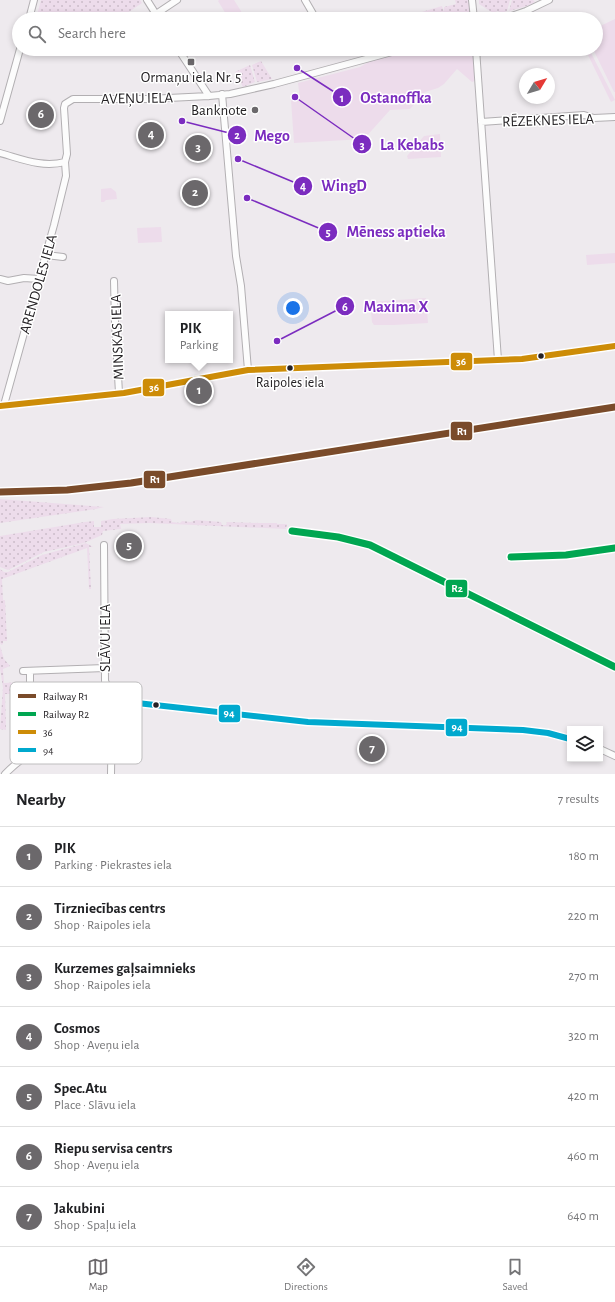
<!DOCTYPE html>
<meta charset="utf-8">
<style>
body{margin:0;font-family:"Alegreya Sans",sans-serif;background:#f6f6f6;color:#202124}
.controls{position:absolute;right:12px;bottom:12px;display:grid;overflow:hidden;border-radius:0px;box-shadow:0 2px 6px #0003}
.controls button{width:36px;height:36px;display:grid;place-items:center;padding:0;border:0;border-bottom:1px solid #e0e0e0;background:#fff;color:#202124;font:20px sans-serif}
.compass{position:absolute;left:519px;top:68px;width:36px;height:36px;border-radius:50%;background:#fff;box-shadow:0 2px 6px #0003;rotate:52deg}
.you{position:absolute;left:293px;top:308px;width:14px;height:14px;margin:-10px;border:3px solid #fff;border-radius:50%;background:#1a73e8;box-shadow:0 0 0 6px #1a73e833}
.badge{display:grid;place-items:center;width:26px;height:26px;border-radius:50%;background:#6b686b;color:#fff;font-size:13px;font-weight:700}
.pin{position:absolute;translate:-50% -50%;border:2px solid #fff;box-shadow:0 1px 4px #0006}
.popup{position:absolute;left:165px;top:311px;width:68px;height:52px;box-sizing:border-box;display:grid;place-content:center;border-radius:0px;background:#fff;filter:drop-shadow(0 1px 3px #0005);font-size:13px;white-space:nowrap;color:#757577}
.popup b{font-size:15px;color:#202124}
.popup::after{content:'';position:absolute;left:50%;top:100%;margin-left:-8px;border:8px solid transparent;border-top-color:#fff}
.list{margin:0;padding:0;list-style:none}
h2{display:flex;justify-content:space-between;align-items:center;height:52px;margin:0;padding:0 16px;font-size:17px}
h2 small{font-size:13px;font-weight:400;color:#757577}
.list li{display:grid;grid-template-columns:26px 1fr auto;gap:12px;align-items:center;box-sizing:border-box;height:60px;padding:0 16px;border-top:1px solid #e0e0e0}
.list b{display:block;font-size:15px;white-space:nowrap}
.list p{margin:0;font-size:13px;white-space:nowrap;color:#757577}
.list em{font-size:13px;font-style:normal;color:#757577}
.icon{flex:none;width:22px;height:22px;fill:none;stroke:currentColor;stroke-width:2;stroke-linecap:round;stroke-linejoin:round}
.map{position:relative;flex:none;width:615px;height:774px;overflow:hidden}
.search{position:absolute;background:#fff;box-shadow:0 2px 6px #0003;left:12px;right:12px;top:12px;height:44px;display:flex;align-items:center;gap:10px;box-sizing:border-box;padding:0 14px;border-radius:22px;color:#757577;font-size:15px}
.sheet{height:472px;background:#fff}
nav{display:flex;justify-content:space-around;align-items:center;box-sizing:border-box;height:56px;border-top:1px solid #e0e0e0;background:#fff;font-size:11px;color:#757577}
nav a{display:grid;justify-items:center;gap:2px}
nav .on{color:#6b686b}
.map>svg:first-child{display:block}
</style>
<div class="map">
<svg width="615" height="774" viewBox="0 0 615 774">
<defs>
<pattern id="grass-dots" width="8" height="8" patternUnits="userSpaceOnUse"><rect width="8" height="8" fill="#eddceb"/><path d="M2 2h.1M6 6h.1" fill="none" stroke="#cbbcc9" stroke-width="1.8" stroke-linecap="round"/></pattern>
</defs>
<rect width="100%" height="100%" fill="#eeeaee"/>
<!-- grass -->
<path fill="url(#grass-dots)" d="M41,0H140L142,3L120,18V19H36Z
M455,0H469L470,19H444V7L456,4Z
M479,0H510L507,11L500,14L498,11L493,13L479,4Z
M512,0H533L535,2L527,6L509,11Z
M442,6L444,12L443,19H398Z
M261,61L272,79L257,82L252,65Z
M250,65L255,82L243,87L235,72Z
M0,499L104,507L96,509L0,523Z
M151,517L171,519L172,522L180,523L182,521L191,522L196,520L221,522L222,525H226L227,522L259,523H277V524H287L286,529L149,523L120,524L121,529L103,531L102,535L84,543L44,552L8,570L0,567V536L85,522L94,521V527H101V521L113,519Z
M86,543L93,547H89L91,589H89L87,548L2,579L3,600H5L7,641H3V644L1,645L0,642V569L4,572H8L42,555Z
M0,646L4,659L10,666L3,669L4,683L28,682V694H5L6,730L0,729L3,688L0,668Z"/>
<!-- park -->
<path fill="#eddceb" d="M219,0H234L246,19H229L218,1Z
M615,19V92H614L593,49H596V28Z
M413,49H473L475,81L472,82L457,69L444,84L438,88L425,92L410,109L390,110L364,139L294,143L291,100L300,99L298,83L360,67L370,61Z
M585,49H589L615,100L611,102Z
M440,134L441,157L408,159L407,156L424,136Z
M111,188L116,192L117,199L106,200L104,202H101V189Z
M161,227L162,242L138,243L137,228Z
M615,253V263L587,265L586,255Z
M426,298L428,323L394,325H374L372,322L370,302Z"/>
<g fill="none" stroke-linecap="round" stroke-linejoin="round">
<!-- minor casing -->
<g stroke="#b2afb2" stroke-width="8">
<path id="minor" d="M147,0L159,19
M305,0L316,19
M472,0L474,19
M156,14L177,0
M29,19L34,0
M503,19L526,11L549,0
M178,49L209,96
M476,49L498,360
M222,94L236,256L241,286L248,370
M0,121L20,49
M481,122L584,115L594,118L615,117
M0,153C22,159 42,168 65,162L67,154L64,108L65,104L73,99H148L209,96L230,94L274,84L403,49
M46,255L63,257
M0,279L8,281L24,278L39,279
M114,281L115,322L119,393
M4,405L54,225L66,176L65,162
M0,406L124,393L248,370L522,359L615,346
M104,545L105,681L116,703L112,710L111,774
M23,671L105,668
M30,671V743L33,753
M116,703L121,701L128,702L308,722L523,730L548,733L570,739
M600,749L615,756
M5,774C12,767 19,760 29,755C52,742 86,747 112,746"/>
</g>
<!-- minor -->
<use href="#minor" stroke="#fcfcfc" stroke-width="6"/>
<!-- bus-1 casing -->
<g stroke="#fff" stroke-width="9">
<path id="bus-1" d="M0,406L124,393L248,370L522,359L615,346"/>
</g>
<!-- bus-2 casing -->
<g stroke="#fff" stroke-width="9">
<path id="bus-2" d="M116,703L121,701L128,702L308,722L523,730L548,733L570,739"/>
</g>
<!-- bus-1 -->
<use href="#bus-1" stroke="#cd8c07" stroke-width="6"/>
<!-- bus-2 -->
<use href="#bus-2" stroke="#00a9ce" stroke-width="6"/>
<!-- rail-1 casing -->
<g stroke="#fff" stroke-width="10">
<path id="rail-1" d="M0,492L67,490L131,483L615,407"/>
</g>
<!-- rail-2 casing -->
<g stroke="#fff" stroke-width="10">
<path id="rail-2" d="M292,531L338,537L370,545L615,667
M511,557L566,555L615,548"/>
</g>
<!-- rail-1 -->
<use href="#rail-1" stroke="#7a4b2a" stroke-width="7"/>
<!-- rail-2 -->
<use href="#rail-2" stroke="#00a651" stroke-width="7"/>
</g>
<!-- markers -->
<g fill="#6b686b" stroke="#fff" stroke-width="1.5">
<rect x="187" y="58" width="8" height="8" rx="2"/>
<circle cx="255" cy="110" r="4"/>
</g>
<g fill="#252225" stroke="#fff" stroke-width="1.5">
<circle cx="541" cy="356" r="3.5"/>
<circle cx="290" cy="368" r="3.5"/>
<circle cx="156" cy="705" r="3.5"/>
</g>
<g text-anchor="middle" stroke-width="3" stroke-linejoin="round" paint-order="stroke">
<!-- bus labels -->
<g font-size="14" fill="#252225" stroke="#fff">
<text x="290" y="387">Raipoles iela</text>
</g>
<!-- poi labels -->
<g font-size="15" fill="#252225" stroke="#fff">
<text x="191" y="82">Ormaņu iela Nr. 5</text>
<text x="247" y="115" text-anchor="end">Banknote</text>
</g>
<!-- street labels -->
<g font-size="15" fill="#252225" stroke="#fff">
<text transform="translate(137 98) rotate(-1)" y="5">AVEŅU IELA</text>
<text transform="translate(548 120) rotate(-2)" y="5">RĒZEKNES IELA</text>
<text transform="translate(38 284) rotate(-74)" y="5">ARENDOLES IELA</text>
<text transform="translate(117 337) rotate(-92)" y="5">MINSKAS IELA</text>
<text transform="translate(105 638) rotate(-90)" y="5">SLĀVU IELA</text>
</g>
</g>
<!-- legend -->
<rect x="10" y="682" width="132" height="82" rx="6" fill="#fff" stroke="#bebdbe" stroke-width="1"/>
<rect x="18" y="694" width="18" height="4" fill="#7a4b2a"/>
<rect x="18" y="712" width="18" height="4" fill="#00a651"/>
<rect x="18" y="730" width="18" height="4" fill="#cd8c07"/>
<rect x="18" y="748" width="18" height="4" fill="#00a9ce"/>
<g font-size="11" fill="#252225">
<text x="43" y="700">Railway R1</text>
<text x="43" y="718">Railway R2</text>
<text x="43" y="736">36</text>
<text x="43" y="754">94</text>
</g>
<!-- callouts -->
<path fill="none" stroke="#7b2cbf" stroke-width="1.5" d="M297 68L342 97M182 121L237 135M295 97L362 144M238 159L303 186M247 198L328 232M277 341L345 306"/>
<g fill="#7b2cbf" stroke="#fff" stroke-width="1.5">
<circle cx="297" cy="68" r="4"/>
<circle cx="182" cy="121" r="4"/>
<circle cx="295" cy="97" r="4"/>
<circle cx="238" cy="159" r="4"/>
<circle cx="247" cy="198" r="4"/>
<circle cx="277" cy="341" r="4"/>
<circle cx="342" cy="97" r="10"/>
<circle cx="237" cy="135" r="10"/>
<circle cx="362" cy="144" r="10"/>
<circle cx="303" cy="186" r="10"/>
<circle cx="328" cy="232" r="10"/>
<circle cx="345" cy="306" r="10"/>
</g>
<g font-size="12" text-anchor="middle" font-weight="bold" fill="#fff">
<text x="342" y="102">1</text>
<text x="237" y="139">2</text>
<text x="362" y="149">3</text>
<text x="303" y="190">4</text>
<text x="328" y="236">5</text>
<text x="345" y="311">6</text>
</g>
<g font-size="16" text-anchor="middle" font-weight="bold" fill="#7b2cbf" stroke="#fff" stroke-width="3" stroke-linejoin="round" paint-order="stroke">
<text x="396" y="103">Ostanoffka</text>
<text x="272" y="141">Mego</text>
<text x="412" y="150">La Kebabs</text>
<text x="344" y="191">WingD</text>
<text x="396" y="237">Mēness aptieka</text>
<text x="396" y="312">Maxima X</text>
</g>
<g stroke="#fff" stroke-width="1.5">
<rect x="450" y="352" width="23" height="19" rx="4" fill="#cd8c07"/>
<rect x="142" y="378" width="23" height="19" rx="4" fill="#cd8c07"/>
<rect x="450" y="421" width="23" height="20" rx="4" fill="#7a4b2a"/>
<rect x="143" y="470" width="23" height="19" rx="4" fill="#7a4b2a"/>
<rect x="445" y="579" width="23" height="19" rx="4" fill="#00a651"/>
<rect x="218" y="704" width="23" height="19" rx="4" fill="#00a9ce"/>
<rect x="445" y="718" width="23" height="19" rx="4" fill="#00a9ce"/>
</g>
<g font-size="11" text-anchor="middle" font-weight="bold" fill="#fff">
<text x="461" y="365">36</text>
<text x="154" y="391">36</text>
<text x="462" y="435">R1</text>
<text x="155" y="483">R1</text>
<text x="457" y="592">R2</text>
<text x="229" y="717">94</text>
<text x="457" y="731">94</text>
</g>
</svg>
<div class="controls">
<button><svg class="icon" aria-label="layers" viewBox="0 0 24 24"><path d="M12 4l9 5-9 5-9-5zM3 14l9 5 9-5"/></svg></button>
</div>
<svg class="compass" viewBox="-18 -18 36 36"><path d="M0-13l5 13h-10z" fill="#e53935"/><path d="M0 13l5-13h-10z" fill="#757577"/></svg>
<div class="you"></div>
<div class="pin badge" style="left:199px;top:391px">1</div>
<div class="popup"><b>PIK</b>Parking</div>
<div class="pin badge" style="left:195px;top:193px">2</div>
<div class="pin badge" style="left:198px;top:148px">3</div>
<div class="pin badge" style="left:151px;top:135px">4</div>
<div class="pin badge" style="left:129px;top:546px">5</div>
<div class="pin badge" style="left:41px;top:115px">6</div>
<div class="pin badge" style="left:372px;top:749px">7</div>
<div class="search"><svg class="icon" aria-label="search" viewBox="0 0 24 24"><circle cx="10" cy="10" r="6"/><path d="M15 15l6 6"/></svg>Search here</div>
</div>
<section class="sheet">
<h2>Nearby<small>7 results</small></h2>
<ul class="list">
<li><span class="badge">1</span><div><b>PIK</b><p>Parking · Piekrastes iela</p></div><em>180 m</em></li>
<li><span class="badge">2</span><div><b>Tirzniecības centrs</b><p>Shop · Raipoles iela</p></div><em>220 m</em></li>
<li><span class="badge">3</span><div><b>Kurzemes gaļsaimnieks</b><p>Shop · Raipoles iela</p></div><em>270 m</em></li>
<li><span class="badge">4</span><div><b>Cosmos</b><p>Shop · Aveņu iela</p></div><em>320 m</em></li>
<li><span class="badge">5</span><div><b>Spec.Atu</b><p>Place · Slāvu iela</p></div><em>420 m</em></li>
<li><span class="badge">6</span><div><b>Riepu servisa centrs</b><p>Shop · Aveņu iela</p></div><em>460 m</em></li>
<li><span class="badge">7</span><div><b>Jakubini</b><p>Shop · Spaļu iela</p></div><em>640 m</em></li>
</ul>
</section>
<nav>
<a class="on"><svg class="icon" aria-label="map" viewBox="0 0 24 24"><path d="M3 6l6-2 6 2 6-2v14l-6 2-6-2-6 2zM9 4v14M15 6v14"/></svg>Map</a>
<a><svg class="icon" aria-label="directions" viewBox="0 0 24 24"><path d="M12 3l9 9-9 9-9-9zM9 14v-3h6M13 9l2 2-2 2"/></svg>Directions</a>
<a><svg class="icon" aria-label="saved" viewBox="0 0 24 24"><path d="M7 4h10v16l-5-4-5 4z"/></svg>Saved</a>
</nav>
